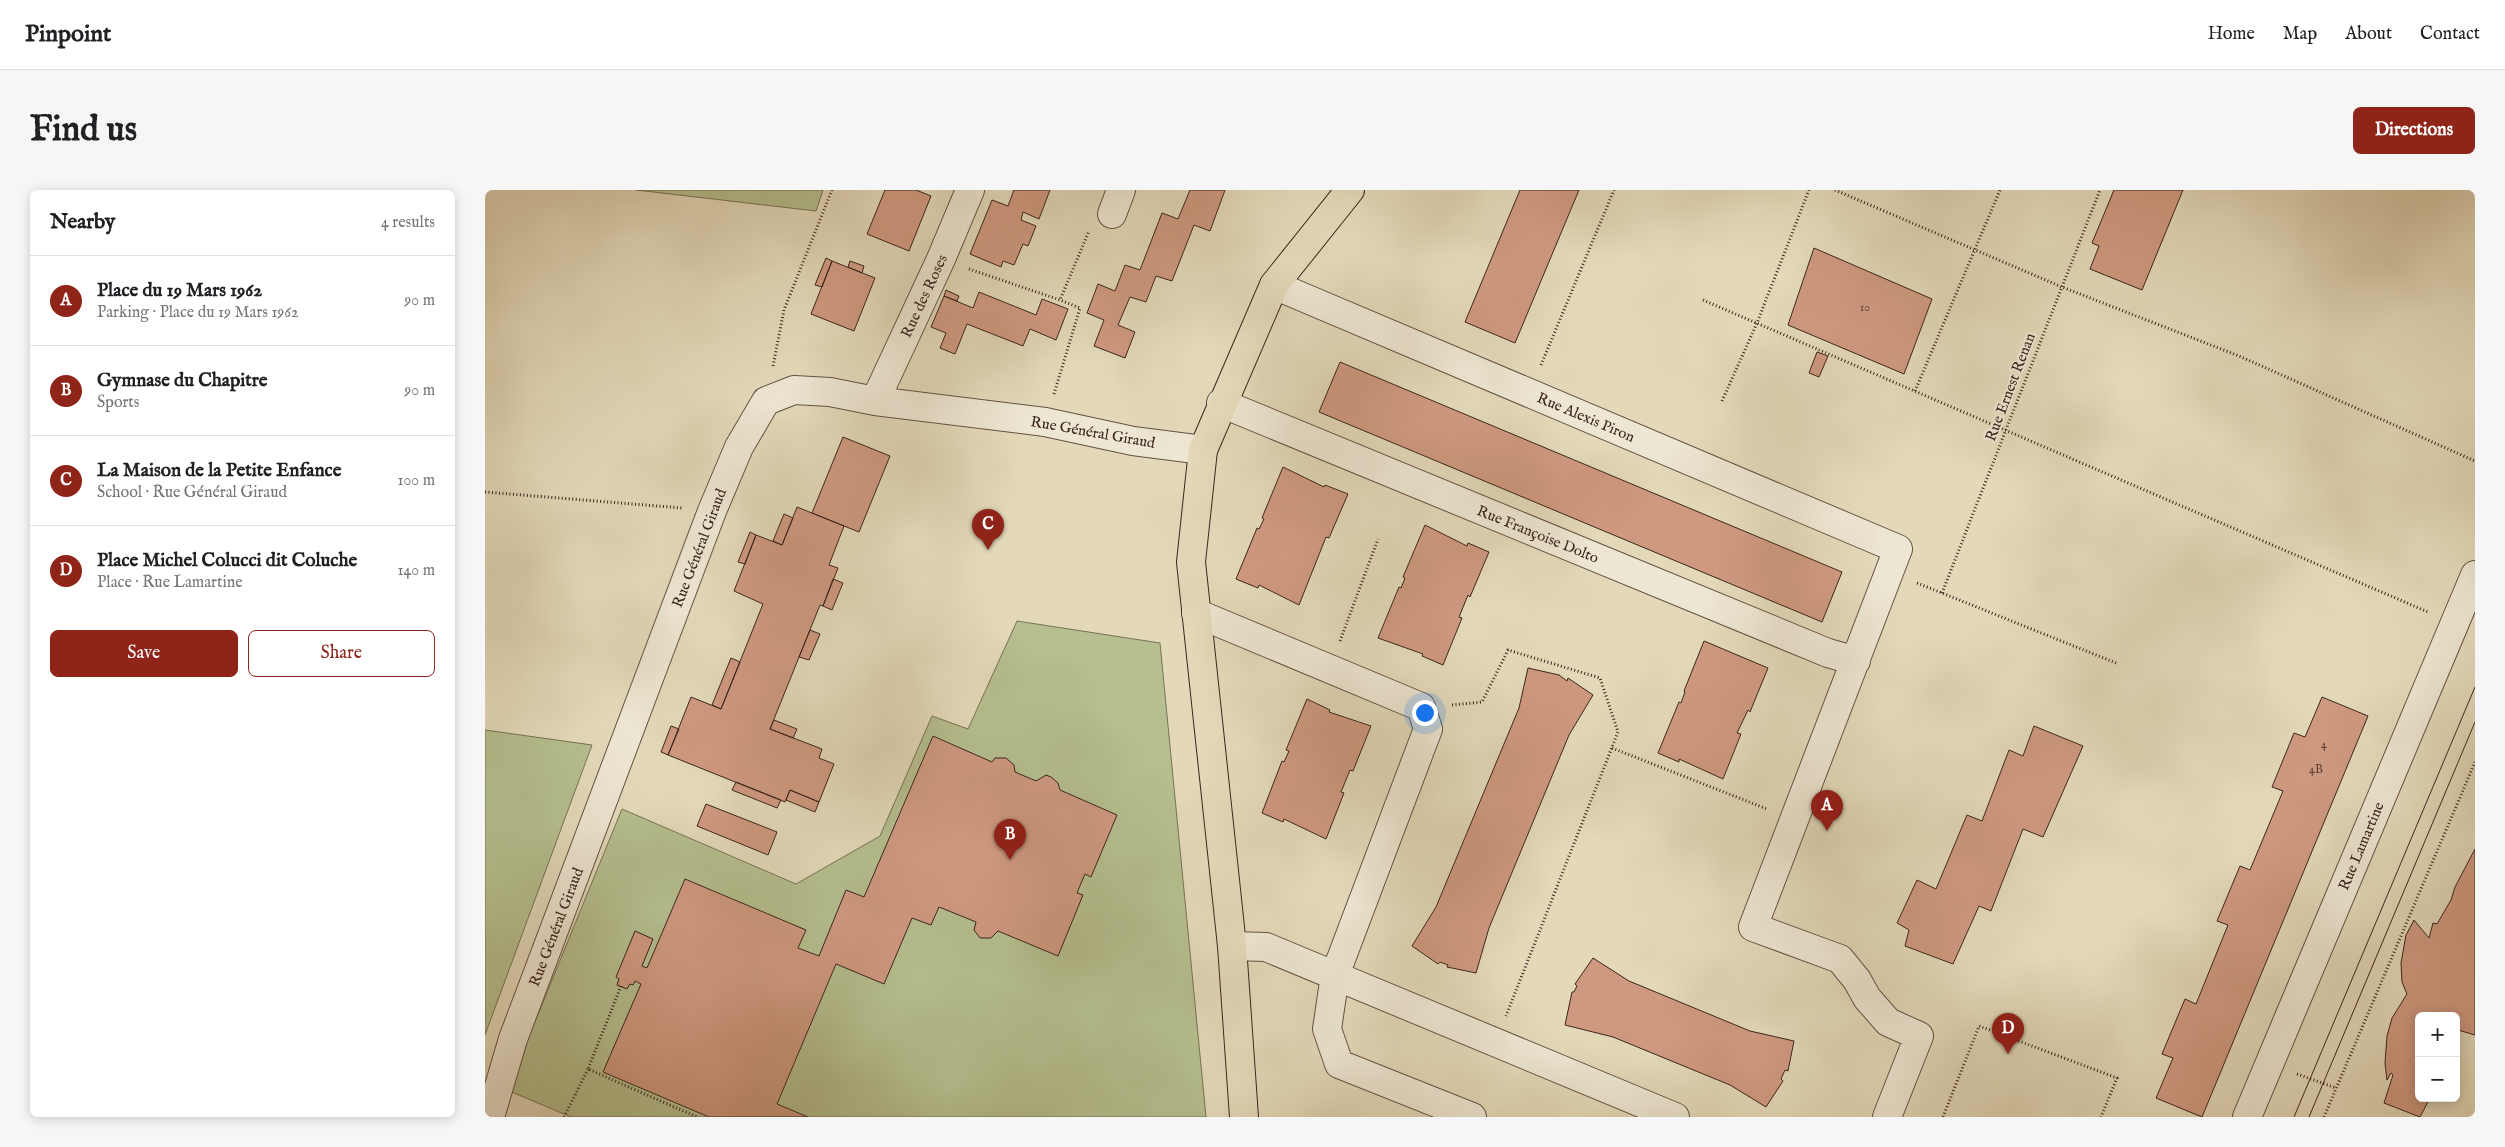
<!DOCTYPE html>
<meta charset="utf-8">
<style>
body{margin:0;font-family:"IM FELL English",serif;background:#f6f6f6;color:#202124}
.controls{position:absolute;right:15px;bottom:15px;display:grid;overflow:hidden;border-radius:8px;box-shadow:0 2px 12px #0003}
.controls button{width:45px;height:45px;display:grid;place-items:center;padding:0;border:0;border-bottom:1px solid #e0e0e0;background:#fff;color:#202124;font:25px sans-serif}
.you{position:absolute;left:939px;top:522px;width:18px;height:18px;margin:-12px;border:4px solid #fff;border-radius:50%;background:#1a73e8;box-shadow:0 0 0 8px #1a73e833}
.badge{display:grid;place-items:center;width:32px;height:32px;border-radius:50%;background:#8f2418;color:#fff;font-size:16px;font-weight:700}
.pin{position:absolute;translate:-50% -41px;filter:drop-shadow(0 1px 2px #0008)}
.pin::after{content:'';position:absolute;top:26px;width:18px;height:15px;background:inherit;clip-path:polygon(0 0,100% 0,50% 100%)}
.list{margin:0;padding:0;list-style:none}
h2{display:flex;justify-content:space-between;align-items:center;height:65px;margin:0;padding:0 20px;font-size:21px}
h2 small{font-size:16px;font-weight:400;color:#757577}
.list li{display:grid;grid-template-columns:32px 1fr auto;gap:15px;align-items:center;box-sizing:border-box;height:90px;padding:0 20px;border-top:1px solid #e0e0e0}
.list b{display:block;font-size:19px;white-space:nowrap}
.list p{margin:0;font-size:16px;white-space:nowrap;color:#757577}
.list em{font-size:16px;font-style:normal;color:#757577}
.actions{display:flex;gap:10px;padding:15px 20px}
.actions a{flex:1;padding:11px 0;border:1px solid #8f2418;border-radius:8px;text-align:center;font-size:18px;color:#8f2418}
.actions .main{background:#8f2418;color:#fff}
.map{position:relative;flex:none;width:1990px;height:927px;overflow:hidden;border-radius:8px}
header{display:flex;align-items:center;gap:30px;box-sizing:border-box;height:70px;padding:0 25px;background:#fff;border-bottom:1px solid #e0e0e0}
header strong{font-size:24px}
nav{display:flex;gap:28px;margin-inline-start:auto;font-size:18px}
.intro{display:flex;align-items:center;justify-content:space-between;box-sizing:border-box;height:120px;padding:0 30px}
h1{margin:0;font-size:35px}
.button{padding:12px 22px;border-radius:8px;background:#8f2418;color:#fff;font-size:18px;font-weight:700}
main{display:flex;gap:30px;padding:0 30px}
aside{flex:1;background:#fff;border-radius:8px;box-shadow:0 2px 12px #0003}
.map>svg:first-child{display:block}
</style>
<header>
<strong>Pinpoint</strong>
<nav><a>Home</a><a>Map</a><a>About</a><a>Contact</a></nav>
</header>
<div class="intro"><h1>Find us</h1><a class="button">Directions</a></div>
<main>
<aside>
<h2>Nearby<small>4 results</small></h2>
<ul class="list">
<li><span class="badge">A</span><div><b>Place du 19 Mars 1962</b><p>Parking · Place du 19 Mars 1962</p></div><em>90 m</em></li>
<li><span class="badge">B</span><div><b>Gymnase du Chapitre</b><p>Sports</p></div><em>90 m</em></li>
<li><span class="badge">C</span><div><b>La Maison de la Petite Enfance</b><p>School · Rue Général Giraud</p></div><em>100 m</em></li>
<li><span class="badge">D</span><div><b>Place Michel Colucci dit Coluche</b><p>Place · Rue Lamartine</p></div><em>140 m</em></li>
</ul>
<div class="actions"><a class="main">Save</a><a>Share</a></div>
</aside>
<div class="map">
<svg width="1990" height="927" viewBox="0 0 1990 927">
<rect width="100%" height="100%" fill="#e3d9b9"/>
<filter id="stains"><feTurbulence type="fractalNoise" baseFrequency=".004" numOctaves="4"/><feColorMatrix values="0 0 0 0 .2 0 0 0 0 .09 0 0 0 0 .02 0 0 0 .5 -.17"/></filter>
<radialGradient id="worn" r=".72"><stop offset=".6" stop-color="#630" stop-opacity="0"/><stop offset="1" stop-color="#630" stop-opacity=".3"/></radialGradient>
<!-- green -->
<path fill="#b5bf8f" stroke="#787256" d="M151,0H338L331,21Z
M532,431L675,453L721,927H86L22,900L137,619L311,694L395,646L447,526L483,539Z
M0,540L107,555L0,845Z"/>
<!-- building -->
<path fill="#cf9980" stroke="#3a251e" d="M400,0H431L446,6L424,61L382,44Z
M529,0H565L554,29L538,22L536,30L551,36L543,56L538,54L529,75L518,71L516,77L485,64L507,10L523,16Z
M705,0H740L725,41L709,35L687,91L671,86L661,112L645,107L633,135L650,142L640,168L609,156L619,130L602,123L613,94L630,101L640,75L655,80L677,23L693,29Z
M1035,0H1094L1030,153L980,132Z
M1629,0H1698L1657,100L1605,79L1614,56L1607,53Z
M1329,58L1447,109L1419,184L1303,135Z
M341,68L347,71L337,97L330,95Z
M347,71L390,88L369,141L326,124Z
M365,71L379,76L377,83L363,77Z
M461,100L474,106L472,111L459,106Z
M494,102L551,125L557,109L583,119L571,150L545,139L538,156L482,134L470,164L455,158L461,143L446,137L459,106L488,118Z
M1332,162L1343,166L1334,187L1324,183Z
M855,172L1357,382L1337,432L834,222Z
M358,247L405,266L374,342L327,323Z
M798,277L839,297L840,295L863,304L844,348L841,347L814,415L774,395L773,398L751,389L772,338L774,339L779,329L777,328Z
M312,317L359,336L344,375L353,378L338,416L335,415L285,539L337,559L334,568L349,574L334,612L305,600L300,612L183,565L206,507L236,519L278,414L249,401L271,345L297,355Z
M299,324L308,328L297,355L288,351Z
M940,335L982,356L983,353L1004,362L985,407L983,405L974,427L977,428L958,475L937,466L938,464L893,448L914,397L916,398L920,388L918,387Z
M265,342L271,345L260,374L253,372Z
M348,389L358,393L347,420L338,416Z
M325,440L335,444L324,470L314,467Z
M1219,451L1283,478L1265,522L1263,520L1252,543L1256,544L1238,589L1194,569V572L1173,563L1194,512L1196,513L1200,502L1199,501Z
M246,468L255,472L236,519L227,515Z
M1043,478L1074,485L1082,491L1083,488L1108,505L1084,545L1004,738L991,783L962,777L963,775L955,772L953,774L927,756L951,717L1034,518Z
M1837,507L1883,526L1717,927L1671,908L1688,868L1677,864L1700,809L1711,814L1743,735L1732,731L1755,676L1765,680L1798,601L1787,597L1809,543L1820,547Z
M822,509L845,520L844,522L886,536L868,581L865,580L856,602L859,603L841,649L799,629L798,632L777,623L797,571L799,572L804,561L801,560Z
M289,530L312,539L308,548L285,539Z
M186,536L194,539L183,565L176,562Z
M1549,536L1598,556L1558,647L1538,639L1506,721L1494,716L1468,774L1420,756L1424,740L1412,733L1432,690L1451,699L1482,625L1497,631L1524,560L1538,566Z
M448,546L507,572L510,568H521L529,575L530,582L551,591L561,585L566,587L573,593L575,600L632,625L606,687L600,684L592,703L598,705L573,766L513,741L506,748H495L489,740L491,732L454,717L446,735L427,728L399,794L351,774L292,914L323,927H224L118,882L156,794L150,791L148,795L145,794L142,799L132,795L134,789L131,787L150,741L168,749L157,776L162,778L200,689L321,740L313,758L334,766L361,700L379,707Z
M251,592L296,610L292,618L247,600Z
M305,600L334,612L330,622L301,610Z
M221,614L292,642L283,665L212,636Z
M1990,659V845L1973,840L1971,844V826H1934V908H1945L1935,927L1899,913L1908,885L1906,883L1902,890L1900,873L1902,846L1907,828L1922,804L1917,792L1916,773L1921,745L1929,730L1944,748L1948,733L1952,734L1966,710L1970,697Z
M1108,768L1144,791L1265,841L1309,851L1303,881L1300,880L1296,889L1298,891L1281,917L1245,895L1128,847L1080,835L1087,802H1089L1092,796L1090,794Z"/>
<g fill="none" stroke-linecap="round" stroke-linejoin="round">
<!-- minor casing -->
<g stroke="#645245" stroke-width="30">
<path id="minor" d="M627,24L636,0
M789,95L1413,359L1268,737L1355,769L1372,790L1382,808L1403,832L1434,846L1402,927
M390,211L456,69L485,0
M736,213L1343,463L1371,471
M711,423L936,517L943,539L850,785L842,839L854,874L987,927
M747,756L781,757L1190,927
M5,927L28,849L227,321L254,257L281,211L309,200L345,202L390,211L560,232L648,251L718,260
M1762,927L1990,385"/>
</g>
<!-- major casing -->
<g stroke="#3a251e" stroke-width="30">
<path id="major" d="M759,927L747,756L706,372L718,260L789,95L865,0"/>
</g>
<!-- path -->
<path stroke="#3a251e" stroke-width="3" stroke-dasharray="1 2.5" stroke-linecap="butt" d="M1350,0L1577,97L1754,166L1990,271
M484,79L575,110L604,41
M1218,110L1943,422
M1056,175L1129,0
M288,176L299,120L347,0
M1430,201L1515,0
M569,204L595,118L575,110
M1237,211L1272,133L1324,0
M0,302L197,318
M1432,393L1631,473
M1457,403L1615,0
M855,451L893,349
M967,515L997,512L1023,460L1115,488L1133,542L1021,826
M1127,558L1282,619
M136,796L103,879L212,927
M1812,884L1851,898
M79,927L103,879
M1458,927L1494,836L1632,888L1616,927
M1839,927L1990,572"/>
<!-- minor -->
<use href="#minor" stroke="#ede6d2" stroke-width="28"/>
<!-- major -->
<use href="#major" stroke="#e3d9b9" stroke-width="28"/>
<!-- tram -->
<path stroke="#3a251e" stroke-width="1" d="M1809,927L1990,497
M1824,927L1990,532"/>
</g>
<g text-anchor="middle" stroke-width="4" stroke-linejoin="round" paint-order="stroke">
<!-- number labels -->
<g font-size="12" fill="#5f4236">
<text x="1380" y="121">10</text>
<text x="1839" y="558">4</text>
<text x="1831" y="583">4B</text>
</g>
<!-- street labels -->
<g font-size="15" fill="#3a251e" stroke="#ede6d2">
<text transform="translate(439 106) rotate(-65)" y="5">Rue des Roses</text>
<text transform="translate(1525 197) rotate(-69)" y="5">Rue Ernest Renan</text>
<text transform="translate(1101 227) rotate(23)" y="5">Rue Alexis Piron</text>
<text transform="translate(608 242) rotate(10)" y="5">Rue Général Giraud</text>
<text transform="translate(1053 344) rotate(22)" y="5">Rue Françoise Dolto</text>
<text transform="translate(214 358) rotate(-69)" y="5">Rue Général Giraud</text>
<text transform="translate(1876 656) rotate(-67)" y="5">Rue Lamartine</text>
<text transform="translate(71 737) rotate(-69)" y="5">Rue Général Giraud</text>
</g>
</g>
<rect width="100%" height="100%" filter="url(#stains)"/>
<rect width="100%" height="100%" fill="url(#worn)"/>
</svg>
<div class="controls">
<button>+</button>
<button>−</button>
</div>
<div class="you"></div>
<div class="pin badge" style="left:1342px;top:641px">A</div>
<div class="pin badge" style="left:525px;top:670px">B</div>
<div class="pin badge" style="left:503px;top:360px">C</div>
<div class="pin badge" style="left:1523px;top:864px">D</div>
</div>
</main>
